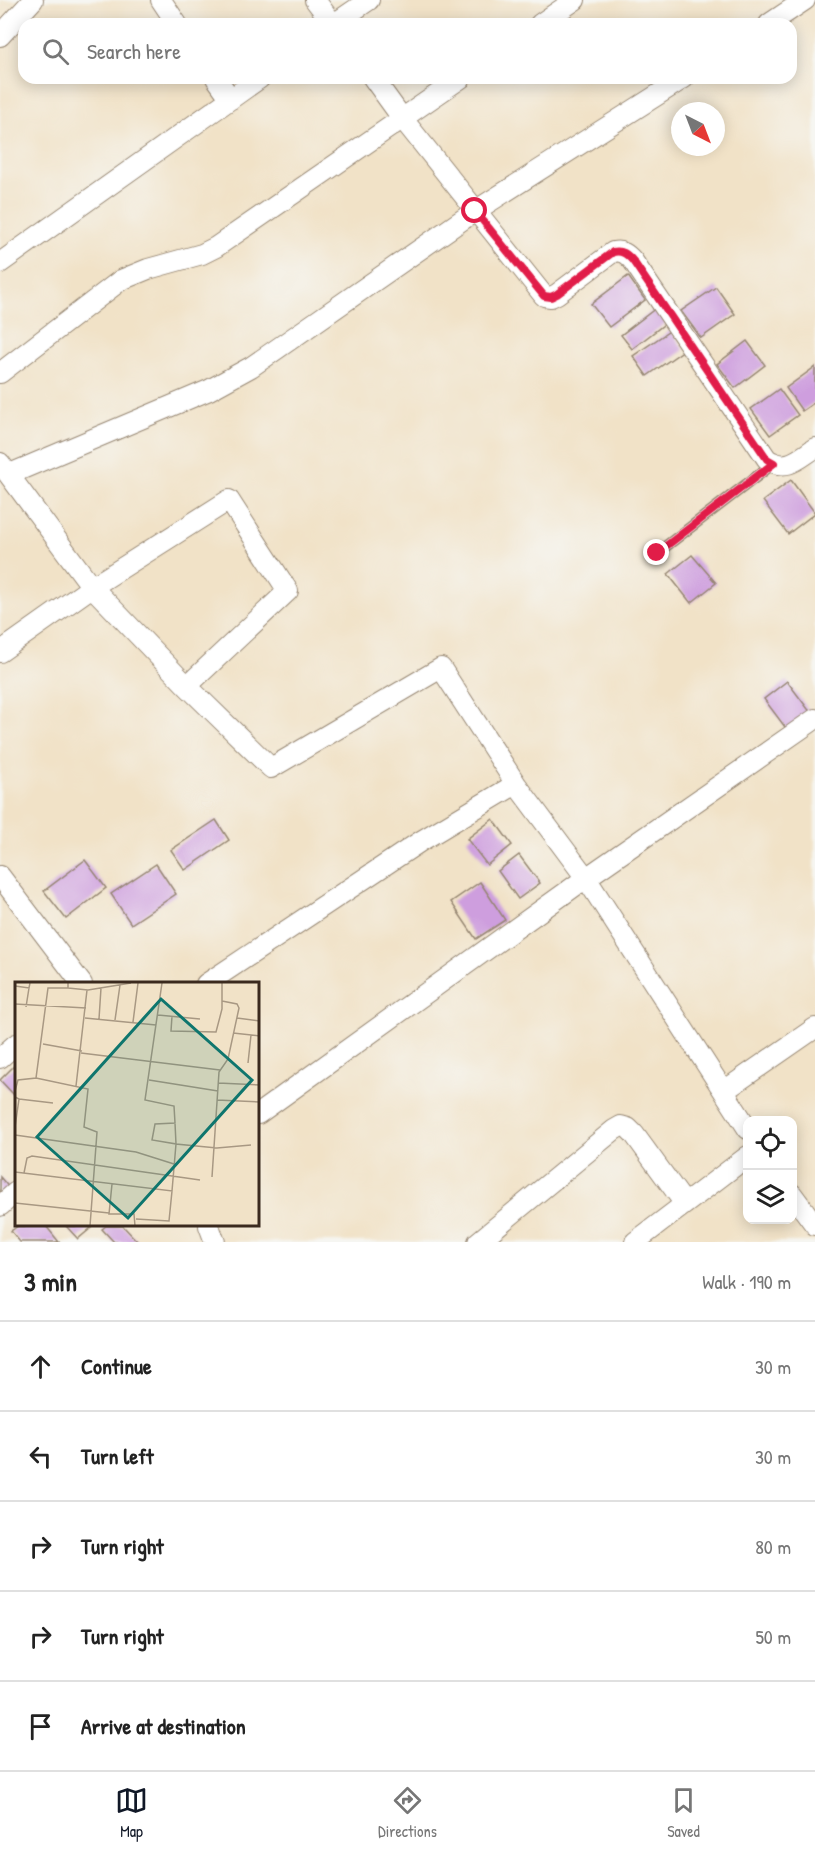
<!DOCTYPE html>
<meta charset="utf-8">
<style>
body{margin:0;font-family:"Patrick Hand",sans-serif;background:#f2f2f2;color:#222}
.controls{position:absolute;right:18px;bottom:18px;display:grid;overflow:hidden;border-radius:12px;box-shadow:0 3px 15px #0003}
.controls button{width:54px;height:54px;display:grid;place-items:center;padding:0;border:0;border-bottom:2px solid #e0e0e0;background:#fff;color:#222;font:30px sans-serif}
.compass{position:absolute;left:671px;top:102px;width:54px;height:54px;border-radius:50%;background:#fff;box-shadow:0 3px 15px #0003;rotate:138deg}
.stop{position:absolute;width:18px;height:18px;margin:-14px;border:4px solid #e11d48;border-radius:50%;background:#fff}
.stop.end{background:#e11d48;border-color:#fff;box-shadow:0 2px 6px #0008}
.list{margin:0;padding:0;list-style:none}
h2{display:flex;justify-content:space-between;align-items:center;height:78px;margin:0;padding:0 24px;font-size:26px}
h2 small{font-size:20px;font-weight:400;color:#767676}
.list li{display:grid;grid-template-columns:39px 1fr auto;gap:18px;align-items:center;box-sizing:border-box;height:90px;padding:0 24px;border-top:2px solid #e0e0e0}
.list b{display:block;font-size:22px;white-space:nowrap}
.list em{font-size:20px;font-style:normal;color:#767676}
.icon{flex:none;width:33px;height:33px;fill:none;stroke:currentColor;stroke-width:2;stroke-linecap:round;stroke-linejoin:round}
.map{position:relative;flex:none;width:815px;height:1242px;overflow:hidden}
.search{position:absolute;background:#fff;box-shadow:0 3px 15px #0003;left:18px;right:18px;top:18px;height:66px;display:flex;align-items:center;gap:15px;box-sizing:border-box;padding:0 21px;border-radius:18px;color:#767676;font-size:22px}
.sheet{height:528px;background:#fff}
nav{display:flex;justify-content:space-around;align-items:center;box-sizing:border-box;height:84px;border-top:2px solid #e0e0e0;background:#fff;font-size:16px;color:#767676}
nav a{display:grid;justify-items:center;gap:3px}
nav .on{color:#111827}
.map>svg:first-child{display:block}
</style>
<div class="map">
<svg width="815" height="1242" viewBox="0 0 815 1242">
<rect width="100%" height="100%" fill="#f6f6f2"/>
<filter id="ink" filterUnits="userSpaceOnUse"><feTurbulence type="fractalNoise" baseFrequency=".0167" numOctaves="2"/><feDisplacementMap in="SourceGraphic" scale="12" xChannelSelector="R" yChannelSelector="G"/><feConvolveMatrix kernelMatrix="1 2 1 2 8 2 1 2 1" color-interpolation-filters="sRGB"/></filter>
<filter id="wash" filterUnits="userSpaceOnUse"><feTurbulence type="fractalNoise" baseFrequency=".008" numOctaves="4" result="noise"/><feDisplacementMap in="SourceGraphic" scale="24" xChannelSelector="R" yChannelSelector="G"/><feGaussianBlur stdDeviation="1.35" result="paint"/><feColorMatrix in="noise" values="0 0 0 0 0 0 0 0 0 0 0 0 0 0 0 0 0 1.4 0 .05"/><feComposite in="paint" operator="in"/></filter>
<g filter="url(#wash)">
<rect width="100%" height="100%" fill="#f1e2c7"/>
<g id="blocks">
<!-- building -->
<path fill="#ce9ede" d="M628,276L645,300L609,327L591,304Z
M716,287L735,314L701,338L681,311Z
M656,308L667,322L632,349L621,335Z
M671,330L684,350L647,376L633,356Z
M747,341L765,365L735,388L717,364Z
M815,367V402L802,411L786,388Z
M779,389L798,415L770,435L751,409Z
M791,480L815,513L788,534L763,501Z
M692,555L716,583L691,603L668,574Z
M787,681L811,713L788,731L764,699Z
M493,819L512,845L487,865L467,839Z
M216,820L229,840L185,870L171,850Z
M519,855L540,883L518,899L498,871Z
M85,860L106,888L66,919L44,891Z
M156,864L176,894L131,924L111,894Z
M480,882L505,920L476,939L451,902Z
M16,1064V1097L0,1080Z
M0,1177L11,1190L0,1200Z
M18,1226H46L59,1242H20L11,1231Z
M66,1226H88L91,1228L78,1239Z
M106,1226H123L138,1242H114L102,1229Z"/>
</g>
</g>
<g filter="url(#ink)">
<use href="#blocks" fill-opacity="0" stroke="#968672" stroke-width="1.5"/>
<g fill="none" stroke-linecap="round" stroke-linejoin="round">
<!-- service casing -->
<g stroke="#968672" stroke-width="12">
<path id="service" d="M657,553L774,463"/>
</g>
<!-- minor casing -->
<g stroke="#968672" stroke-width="22">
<path id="minor" d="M161,0L177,24
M315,0L333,24
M334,24L369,0
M540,24L575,0
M769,24L805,0
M0,36L33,0
M216,78L231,99
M373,78L402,118L544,296L551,297L557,294L613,252C622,250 627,254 633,261L767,459C787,472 798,459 815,448
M0,263L260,78
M0,373L121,280L148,269L202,254L216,247L461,78
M0,463L92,587L229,500L288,591L187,686L271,768L441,668L516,784L586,878L748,1129
M10,474L209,390L251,367L475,211L684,78
M0,652L92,587L187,686
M0,876L82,984
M206,984L421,841L516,784
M0,1058L16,1044
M724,1091L815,1028
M258,1114L586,878L815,719
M792,1194L815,1225
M0,1206L16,1192
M209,1226L215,1242
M478,1242L614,1130L621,1126L628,1128L634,1134L685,1204
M635,1242L748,1156"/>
</g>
<!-- service -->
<use href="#service" stroke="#fff" stroke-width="9"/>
<!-- minor -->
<use href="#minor" stroke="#fff" stroke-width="20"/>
</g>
</g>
<g fill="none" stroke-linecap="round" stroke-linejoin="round" filter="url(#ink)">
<!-- route -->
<path stroke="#e11d48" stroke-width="8" d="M475,211L544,296L551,297L557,294L613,252C622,250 627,254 633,261L767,459L774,463L657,553"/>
</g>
<!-- overview -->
<g transform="translate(15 982)">
<rect width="244" height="244" fill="#f1e2c7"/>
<path fill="none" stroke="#a89883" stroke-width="1.5" d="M0,4L14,6L15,1M53,6L73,8L116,1M0,22L71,26M11,25L14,6M143,33L185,37M157,34L156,49L201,50L207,27V1M70,36L141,43M222,36L245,39M84,37L86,6M100,38L105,3M118,40L123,1M218,51L245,54M28,62L67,69M66,71L205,88M233,81L236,53M21,96L73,107L69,145L82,150L75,244M134,98L203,109M203,101L245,103M61,104L72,8M0,109L3,98L21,96L33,6H53V1M0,115L4,117L0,145M4,117L38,121M202,118L245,120M160,141L161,162L202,166L236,163M0,153L121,170L159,182M0,190L157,209L161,162L137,158L140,142L160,141L159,124L130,118L147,1M9,191L12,176L17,174L185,198M197,195L204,90L213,77L224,26L222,22L207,19M97,202L94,232H119L120,244M0,221L94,231M121,237L154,239L157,209"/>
<path fill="#0f766e" fill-opacity="0.15" stroke="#0f766e" stroke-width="3" d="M146,17L237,98L113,236L22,155Z"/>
<rect width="244" height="244" fill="none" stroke="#3b2a1e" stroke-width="3"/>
</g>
</svg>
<div class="controls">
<button><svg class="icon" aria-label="locate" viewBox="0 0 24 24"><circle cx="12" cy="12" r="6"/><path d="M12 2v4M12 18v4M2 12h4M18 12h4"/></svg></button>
<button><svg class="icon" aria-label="layers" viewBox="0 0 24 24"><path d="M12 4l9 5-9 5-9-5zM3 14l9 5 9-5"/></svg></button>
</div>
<svg class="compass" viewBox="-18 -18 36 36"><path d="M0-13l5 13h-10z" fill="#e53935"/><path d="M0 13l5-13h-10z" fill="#767676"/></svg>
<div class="stop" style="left:475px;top:211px"></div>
<div class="stop end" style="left:657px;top:553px"></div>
<div class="search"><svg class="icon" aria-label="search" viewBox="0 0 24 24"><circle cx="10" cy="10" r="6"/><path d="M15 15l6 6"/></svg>Search here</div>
</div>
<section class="sheet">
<h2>3 min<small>Walk · 190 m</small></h2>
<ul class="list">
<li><svg class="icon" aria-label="ahead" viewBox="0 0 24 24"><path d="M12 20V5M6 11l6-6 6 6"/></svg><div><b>Continue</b></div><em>30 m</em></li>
<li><svg class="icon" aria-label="left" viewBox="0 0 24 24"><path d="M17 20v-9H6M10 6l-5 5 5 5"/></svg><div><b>Turn left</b></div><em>30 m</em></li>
<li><svg class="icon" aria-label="right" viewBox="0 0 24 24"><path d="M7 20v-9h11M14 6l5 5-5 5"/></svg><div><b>Turn right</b></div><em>80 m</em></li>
<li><svg class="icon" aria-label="right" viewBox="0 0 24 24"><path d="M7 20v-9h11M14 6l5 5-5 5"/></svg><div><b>Turn right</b></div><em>50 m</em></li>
<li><svg class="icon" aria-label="arrive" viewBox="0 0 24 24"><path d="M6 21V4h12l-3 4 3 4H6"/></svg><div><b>Arrive at destination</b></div></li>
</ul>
</section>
<nav>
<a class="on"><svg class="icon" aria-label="map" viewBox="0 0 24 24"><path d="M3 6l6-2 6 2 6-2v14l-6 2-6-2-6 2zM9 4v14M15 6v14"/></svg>Map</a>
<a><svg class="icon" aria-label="directions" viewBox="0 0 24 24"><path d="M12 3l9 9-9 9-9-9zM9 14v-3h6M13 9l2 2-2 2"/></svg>Directions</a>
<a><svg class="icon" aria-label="saved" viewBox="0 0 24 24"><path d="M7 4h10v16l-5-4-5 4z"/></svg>Saved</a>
</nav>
